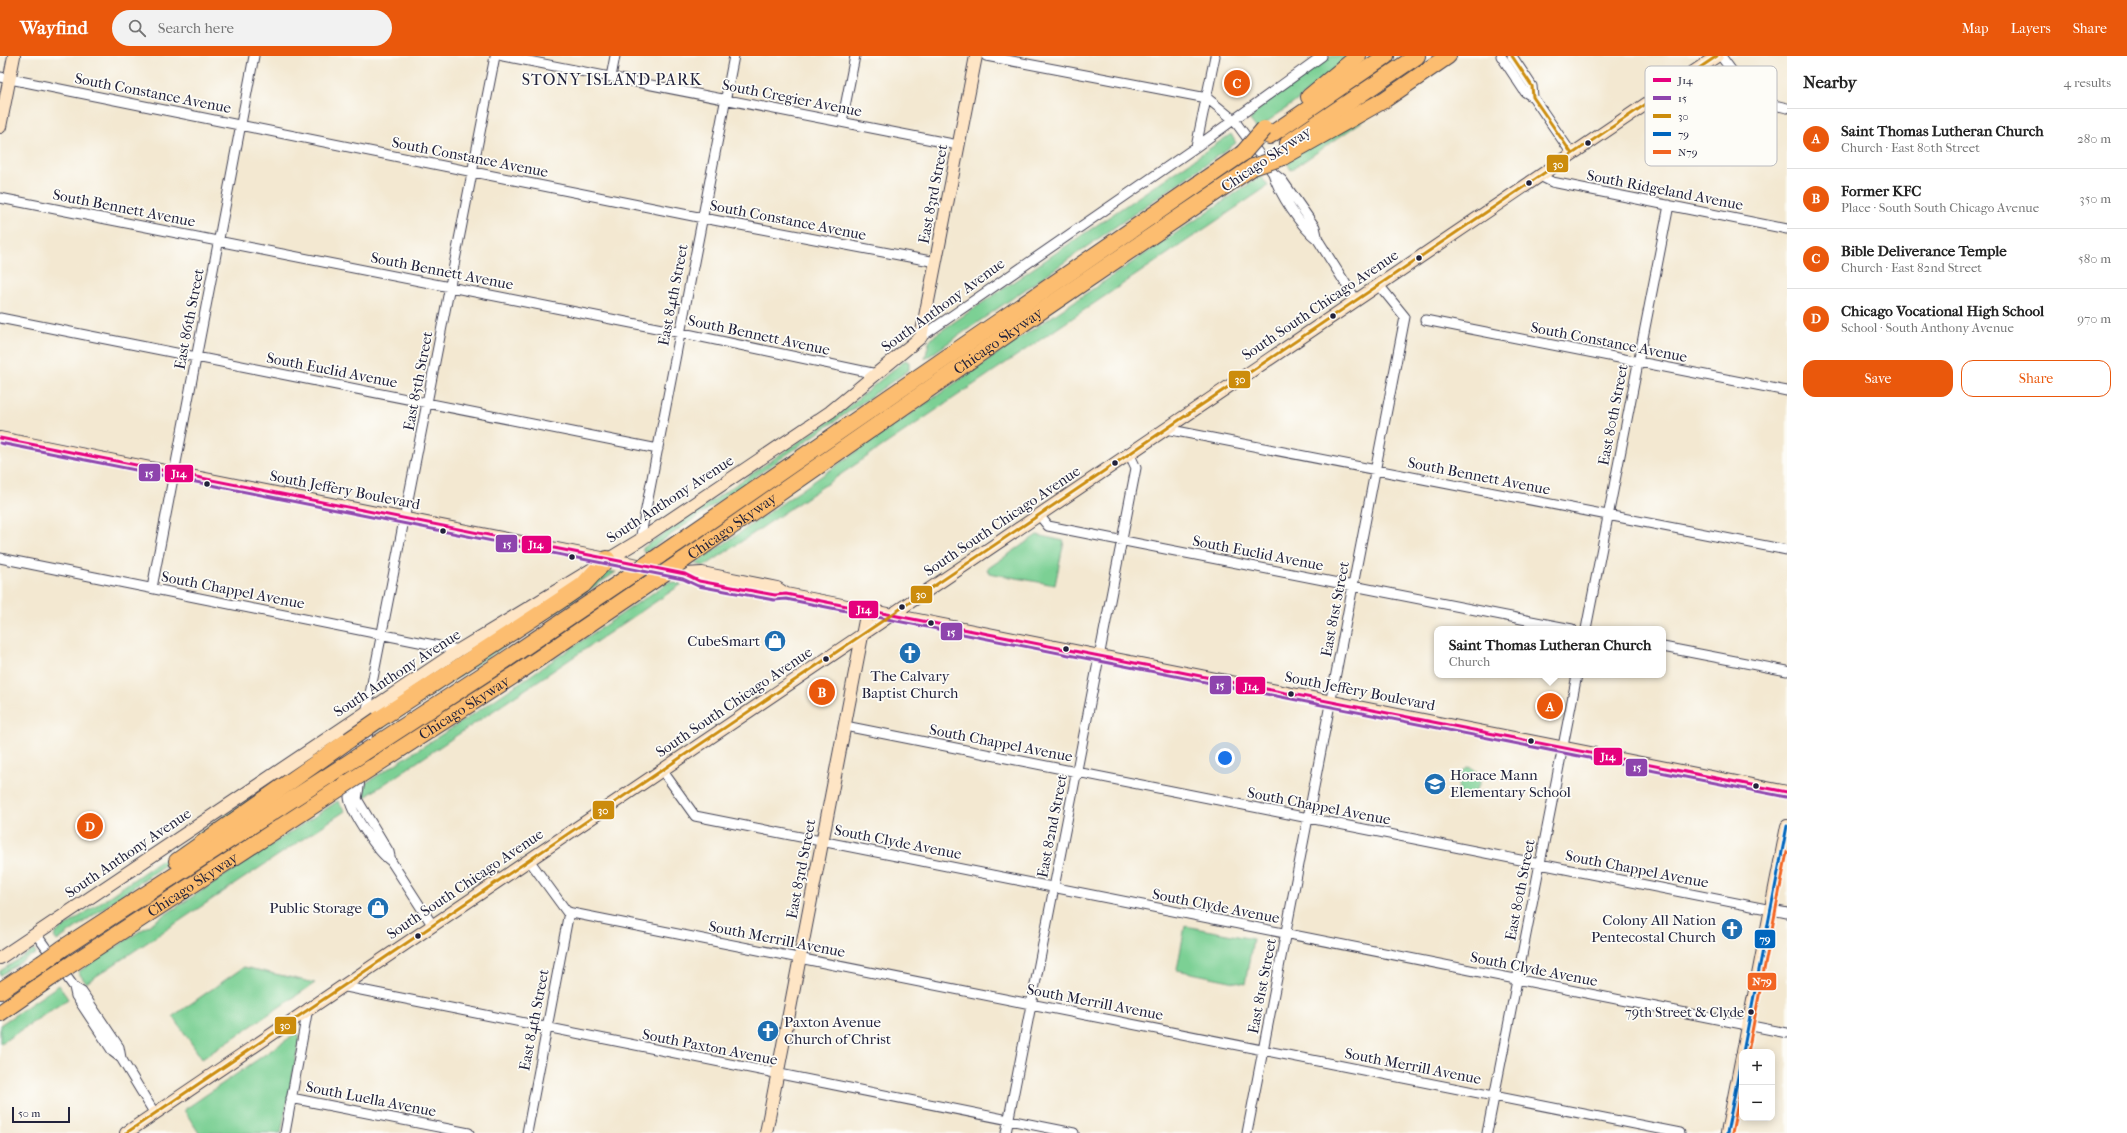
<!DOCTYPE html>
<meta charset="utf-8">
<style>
body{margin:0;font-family:"IM FELL French Canon",serif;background:#f2f2f2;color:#222}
.controls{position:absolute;right:12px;bottom:12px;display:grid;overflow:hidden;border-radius:8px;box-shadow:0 2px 10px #0003}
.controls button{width:36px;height:36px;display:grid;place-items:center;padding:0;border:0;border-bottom:1px solid #e0e0e0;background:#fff;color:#222;font:20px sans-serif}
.scale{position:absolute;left:12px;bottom:10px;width:58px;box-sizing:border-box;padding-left:4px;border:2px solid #22223b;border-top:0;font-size:11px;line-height:14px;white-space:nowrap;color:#22223b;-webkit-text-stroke:3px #fdfcf7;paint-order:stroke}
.you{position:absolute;left:1225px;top:702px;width:14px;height:14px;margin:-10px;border:3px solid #fff;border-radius:50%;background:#1a73e8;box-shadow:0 0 0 6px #1a73e833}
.badge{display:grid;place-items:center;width:26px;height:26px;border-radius:50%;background:#ea580c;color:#fff;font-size:13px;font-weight:700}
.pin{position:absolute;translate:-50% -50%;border:2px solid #fff;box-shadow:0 1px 4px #0006}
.popup{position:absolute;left:1434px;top:570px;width:232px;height:52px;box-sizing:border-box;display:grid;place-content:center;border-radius:8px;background:#fff;filter:drop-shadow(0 1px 3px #0005);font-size:13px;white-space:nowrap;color:#767676}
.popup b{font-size:15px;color:#222}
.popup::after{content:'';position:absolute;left:50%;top:100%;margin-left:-8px;border:8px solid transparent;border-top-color:#fff}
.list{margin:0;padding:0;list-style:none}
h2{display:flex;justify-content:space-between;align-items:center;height:52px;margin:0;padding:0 16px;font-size:17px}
h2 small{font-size:13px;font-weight:400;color:#767676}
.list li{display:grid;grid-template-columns:26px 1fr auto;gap:12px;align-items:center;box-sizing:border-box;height:60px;padding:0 16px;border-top:1px solid #e0e0e0}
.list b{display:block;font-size:15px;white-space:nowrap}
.list p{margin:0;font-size:13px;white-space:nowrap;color:#767676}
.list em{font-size:13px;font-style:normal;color:#767676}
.actions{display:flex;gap:8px;padding:12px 16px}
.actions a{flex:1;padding:9px 0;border:1px solid #ea580c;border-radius:12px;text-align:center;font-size:14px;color:#ea580c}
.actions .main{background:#ea580c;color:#fff}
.icon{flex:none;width:22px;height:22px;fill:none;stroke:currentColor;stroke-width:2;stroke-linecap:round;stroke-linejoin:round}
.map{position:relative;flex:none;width:1787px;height:1077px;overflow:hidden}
header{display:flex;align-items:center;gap:24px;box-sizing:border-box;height:56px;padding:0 20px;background:#ea580c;color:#fff}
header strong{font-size:19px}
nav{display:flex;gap:22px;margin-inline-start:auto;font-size:14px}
.search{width:280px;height:36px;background:#f2f2f2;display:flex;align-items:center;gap:10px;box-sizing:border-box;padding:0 14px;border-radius:22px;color:#767676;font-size:15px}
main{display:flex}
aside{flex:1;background:#fff}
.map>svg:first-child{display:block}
</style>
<header>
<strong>Wayfind</strong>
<div class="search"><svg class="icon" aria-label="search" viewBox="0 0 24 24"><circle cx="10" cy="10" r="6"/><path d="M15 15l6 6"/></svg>Search here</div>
<nav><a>Map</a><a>Layers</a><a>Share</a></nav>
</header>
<main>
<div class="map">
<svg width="1787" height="1077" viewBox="0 0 1787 1077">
<rect width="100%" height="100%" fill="#fdfcf7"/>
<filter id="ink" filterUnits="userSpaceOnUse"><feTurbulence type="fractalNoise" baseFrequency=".025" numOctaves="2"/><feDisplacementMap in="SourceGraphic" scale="8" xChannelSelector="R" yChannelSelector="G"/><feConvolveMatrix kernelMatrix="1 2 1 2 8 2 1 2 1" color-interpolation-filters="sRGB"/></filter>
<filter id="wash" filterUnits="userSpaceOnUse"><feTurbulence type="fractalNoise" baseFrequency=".012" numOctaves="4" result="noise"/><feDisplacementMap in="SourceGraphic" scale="16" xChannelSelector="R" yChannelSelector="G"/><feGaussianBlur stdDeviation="0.9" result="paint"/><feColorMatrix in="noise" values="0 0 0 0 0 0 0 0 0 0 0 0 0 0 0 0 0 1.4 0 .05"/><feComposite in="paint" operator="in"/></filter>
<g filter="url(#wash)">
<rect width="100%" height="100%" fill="#f3e8d1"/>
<!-- green -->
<path fill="#7bd094" stroke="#4e7968" d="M1331,0H1350L1298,44L1257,73L1250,64C1271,36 1303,19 1331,0Z
M1370,60L1291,114L1285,103Z
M1231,78L1236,87L925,303L929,286L935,279Z
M1261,120L1268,130L705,510L695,508L1017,284Z
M905,304L909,306V314L646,496H643V492L838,359Z
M1037,479L1064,485L1055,529L989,517L987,513Z
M609,516H616L376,676L377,670Z
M669,526L682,528L362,743L366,727L466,663Z
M348,675L352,676L57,885L54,881L57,876C155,810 250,741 348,675Z
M1468,711C1477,712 1479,719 1480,727L1473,739L1466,741L1461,740C1456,728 1457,718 1468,711Z
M338,745L345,755L86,927L78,916Z
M1185,870L1253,883L1245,928L1177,914Z
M34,894L36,898L28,901L0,920V915Z
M244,911L315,927L202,1003L173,960Z
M59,929L68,943L0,988V969Z
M295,978H298L300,981L281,1077H199L184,1054Z"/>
</g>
<g filter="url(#ink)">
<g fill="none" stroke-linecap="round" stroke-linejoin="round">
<!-- street casing -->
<g stroke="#414052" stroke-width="11">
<path id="street" d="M503,0L958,89
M986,0L1207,42L1234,64L1273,117L1282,124L1315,171L1318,184L1356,244
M1501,0L1525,36L1533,41L1572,98
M1512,0L1532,30L1533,41
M1721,0L1753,44L1787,52
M0,21L703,162L936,206
M611,21L615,0
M842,66L855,0
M1196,91L1215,0
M1273,117C1279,138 1301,171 1318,184
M1540,120L1552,126L1787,173
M0,142L692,279L877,318
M0,262L658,393
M1425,264L1787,335
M921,281L1196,91L1322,0
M1166,373L1787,494
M1039,459L1048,470L1572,573
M640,484L734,0
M0,502L459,594
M152,532L254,0
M1586,573L1669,149
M1663,591L1787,615
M366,658L495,0
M369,670L357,743L389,796L391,805L433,870
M845,670L1787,857
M662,714L695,760L1787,977
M352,723C351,729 349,735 349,741C350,756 379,797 391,805
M529,804L567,856L1680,1077
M36,878L74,931L82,936L119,991L121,1002L113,996L76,940L74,931
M341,930L1074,1077
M121,1002L155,1058
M291,1042L469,1077
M285,1077L308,952
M527,1077L569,856
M1006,1077L1136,412L1130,399
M1247,1077L1405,261L1379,229
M1487,1077L1577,619"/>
</g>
<!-- secondary casing -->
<g stroke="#414052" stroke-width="14">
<path id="secondary" d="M0,71L14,0
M0,382L607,503L685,518L702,517L777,532L786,538L837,548L1787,736
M0,902L459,594L640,484L830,356L921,281L976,0
M1743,996L1787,770
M126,1077L1717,0
M766,1077L867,554
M1727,1077L1742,1000"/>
</g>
<!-- highway casing -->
<g stroke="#414052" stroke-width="18">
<g id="highway">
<path d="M1309,41L1358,0"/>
<path d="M1269,80L1386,0"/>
<path d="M1288,87L1417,0"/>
<path d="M1283,101L1384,44L1448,0"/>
<path d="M659,500L1243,97"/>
<path id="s1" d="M682,505L1028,264L1253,111"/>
<path d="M378,664L558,546L583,529L607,503"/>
<path d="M374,690L501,607L631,519"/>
<path id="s2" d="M371,712L513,620L654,524"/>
<path d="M177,805L349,684"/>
<path d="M63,892L345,709"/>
<path id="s3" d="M73,907L340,732"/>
<path d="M0,935L42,907"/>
<path d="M0,957L52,921"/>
</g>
</g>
<!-- street -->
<use href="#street" stroke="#fff" stroke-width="9"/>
<!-- secondary -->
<use href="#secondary" stroke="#fee5c5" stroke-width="12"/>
<!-- highway -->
<use href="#highway" stroke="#fcbd6f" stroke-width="16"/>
<!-- highway-bridge casing -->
<g stroke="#414052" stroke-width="18" stroke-linecap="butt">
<path id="highway-bridge" d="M1243,97L1264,73
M1253,111L1283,101
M631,519L659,500
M654,524L682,505
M349,684L378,664
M345,709L374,690
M340,732L371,712
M42,907L63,892
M52,921L73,907"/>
</g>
<!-- highway-bridge -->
<use href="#highway-bridge" stroke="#fcbd6f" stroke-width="16"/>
<!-- bus-1 casing -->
<g stroke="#fdfcf7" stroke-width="6">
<path id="bus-1" d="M0,382L685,518L699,525L775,539L786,538L1787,736"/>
</g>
<!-- bus-2 casing -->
<g stroke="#fdfcf7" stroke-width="6">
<path id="bus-2" d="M0,387L683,523L698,530L774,544L786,543L1786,741"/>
</g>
<!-- bus-3 casing -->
<g stroke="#fdfcf7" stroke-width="6">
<path id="bus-3" d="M1512,0L1532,30L1533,41L1572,98
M126,1077L1717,0"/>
</g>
<!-- bus-4 casing -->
<g stroke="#fdfcf7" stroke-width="6">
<path id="bus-4" d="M1743,996L1787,770
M1727,1077L1742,1000"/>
</g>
<!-- bus-5 casing -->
<g stroke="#fdfcf7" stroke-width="6">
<path id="bus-5" d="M1748,996L1787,796
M1732,1077L1742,1026"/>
</g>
<!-- bus-1 -->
<use href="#bus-1" stroke="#e5007d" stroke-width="3"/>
<!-- bus-2 -->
<use href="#bus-2" stroke="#8e44ad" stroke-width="3"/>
<!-- bus-3 -->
<use href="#bus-3" stroke="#cc8c0c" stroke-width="3"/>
<!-- bus-4 -->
<use href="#bus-4" stroke="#0065bd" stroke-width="3"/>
<!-- bus-5 -->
<use href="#bus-5" stroke="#f26522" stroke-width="3"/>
</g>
</g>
<!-- icons -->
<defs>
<g id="shop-disc" transform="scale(1.15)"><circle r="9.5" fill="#1f6fb2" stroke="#fdfcf7"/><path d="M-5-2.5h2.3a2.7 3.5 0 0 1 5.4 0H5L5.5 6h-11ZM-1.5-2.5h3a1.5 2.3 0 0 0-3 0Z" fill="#fff"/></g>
<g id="church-disc" transform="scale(1.15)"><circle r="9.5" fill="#1f6fb2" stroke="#fdfcf7"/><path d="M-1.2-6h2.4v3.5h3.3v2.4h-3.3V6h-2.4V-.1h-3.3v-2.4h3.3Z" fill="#fff"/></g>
<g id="school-disc" transform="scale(1.15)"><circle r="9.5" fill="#1f6fb2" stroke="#fdfcf7"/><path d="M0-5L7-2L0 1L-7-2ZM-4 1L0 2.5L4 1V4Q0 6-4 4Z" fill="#fff"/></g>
</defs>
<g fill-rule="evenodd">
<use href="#shop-disc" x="775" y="585"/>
<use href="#church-disc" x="910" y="597"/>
<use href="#school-disc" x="1435" y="728"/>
<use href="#shop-disc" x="378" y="852"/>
<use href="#church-disc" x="1732" y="873"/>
<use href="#church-disc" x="768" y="975"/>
</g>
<!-- markers -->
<g fill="#22223b" stroke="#fdfcf7" stroke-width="1.5">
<circle cx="1588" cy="87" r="3.5"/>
<circle cx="1529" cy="127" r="3.5"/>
<circle cx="1419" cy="202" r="3.5"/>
<circle cx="1333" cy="260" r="3.5"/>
<circle cx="1115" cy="407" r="3.5"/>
<circle cx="207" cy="428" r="3.5"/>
<circle cx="443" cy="475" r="3.5"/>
<circle cx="572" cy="501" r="3.5"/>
<circle cx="902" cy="551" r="3.5"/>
<circle cx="931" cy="567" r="3.5"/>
<circle cx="1066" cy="593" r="3.5"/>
<circle cx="826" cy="603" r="3.5"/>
<circle cx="1291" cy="638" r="3.5"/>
<circle cx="1531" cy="685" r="3.5"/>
<circle cx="1756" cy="730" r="3.5"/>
<circle cx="418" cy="880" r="3.5"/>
<circle cx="1751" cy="956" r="3.5"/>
</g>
<g text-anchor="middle" stroke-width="3.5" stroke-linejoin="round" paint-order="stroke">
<!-- bus labels -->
<g font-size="14" fill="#22223b" stroke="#fdfcf7" text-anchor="end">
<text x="1744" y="961">79th Street &amp; Clyde</text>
</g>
<!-- street labels -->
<g font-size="15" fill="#22223b" stroke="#fdfcf7">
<text transform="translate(153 37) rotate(11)" y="5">South Constance Avenue</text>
<text transform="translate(792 42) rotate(11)" y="5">South Cregier Avenue</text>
<text transform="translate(470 101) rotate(11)" y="5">South Constance Avenue</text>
<text transform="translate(1266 103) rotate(-34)" y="5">Chicago Skyway</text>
<text transform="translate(1665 134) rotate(11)" y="5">South Ridgeland Avenue</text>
<text transform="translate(933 138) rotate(-79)" y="5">East 83rd Street</text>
<text transform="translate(124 152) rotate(11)" y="5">South Bennett Avenue</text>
<text transform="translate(788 164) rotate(11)" y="5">South Constance Avenue</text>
<text transform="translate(442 215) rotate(11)" y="5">South Bennett Avenue</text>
<text transform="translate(673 239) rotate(-79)" y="5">East 84th Street</text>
<text transform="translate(943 249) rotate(-36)" y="5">South Anthony Avenue</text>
<text transform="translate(1320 249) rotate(-34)" y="5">South South Chicago Avenue</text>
<text transform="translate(189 263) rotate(-79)" y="5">East 86th Street</text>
<text transform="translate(759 279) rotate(12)" y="5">South Bennett Avenue</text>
<text dy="5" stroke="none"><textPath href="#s1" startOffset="385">Chicago Skyway</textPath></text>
<text transform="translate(1609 286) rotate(11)" y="5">South Constance Avenue</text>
<text transform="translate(332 314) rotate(11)" y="5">South Euclid Avenue</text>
<text transform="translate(418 325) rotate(-79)" y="5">East 85th Street</text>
<text transform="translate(1613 359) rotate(-79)" y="5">East 80th Street</text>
<text transform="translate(1479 420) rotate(11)" y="5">South Bennett Avenue</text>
<text transform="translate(345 434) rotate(11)" y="5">South Jeffery Boulevard</text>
<text transform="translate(670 443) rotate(-33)" y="5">South Anthony Avenue</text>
<text transform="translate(1002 465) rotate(-34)" y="5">South South Chicago Avenue</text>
<text dy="5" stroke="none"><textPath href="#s1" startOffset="61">Chicago Skyway</textPath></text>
<text transform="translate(1258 497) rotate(11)" y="5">South Euclid Avenue</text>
<text transform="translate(233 534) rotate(11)" y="5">South Chappel Avenue</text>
<text transform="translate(1335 553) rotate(-79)" y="5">East 81st Street</text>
<text transform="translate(397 617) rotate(-33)" y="5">South Anthony Avenue</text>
<text transform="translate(1360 635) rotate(11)" y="5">South Jeffery Boulevard</text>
<text transform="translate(734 646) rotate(-34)" y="5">South South Chicago Avenue</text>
<text dy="5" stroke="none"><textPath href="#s2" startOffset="111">Chicago Skyway</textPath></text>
<text transform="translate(1001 687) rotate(11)" y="5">South Chappel Avenue</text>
<text transform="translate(1319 750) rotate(11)" y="5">South Chappel Avenue</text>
<text transform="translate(1052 770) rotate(-79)" y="5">East 82nd Street</text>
<text transform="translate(898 786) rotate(11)" y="5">South Clyde Avenue</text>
<text transform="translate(128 797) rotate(-34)" y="5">South Anthony Avenue</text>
<text transform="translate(801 813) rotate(-79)" y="5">East 83rd Street</text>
<text transform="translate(1637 813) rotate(11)" y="5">South Chappel Avenue</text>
<text transform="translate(465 828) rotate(-34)" y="5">South South Chicago Avenue</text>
<text dy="5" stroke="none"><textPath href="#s3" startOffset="143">Chicago Skyway</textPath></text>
<text transform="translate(1520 834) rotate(-79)" y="5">East 80th Street</text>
<text transform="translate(1216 850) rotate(11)" y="5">South Clyde Avenue</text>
<text transform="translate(777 883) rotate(11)" y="5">South Merrill Avenue</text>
<text transform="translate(1534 913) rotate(11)" y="5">South Clyde Avenue</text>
<text transform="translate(1262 930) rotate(-79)" y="5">East 81st Street</text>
<text transform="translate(1095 946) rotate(11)" y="5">South Merrill Avenue</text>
<text transform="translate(534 964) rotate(-79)" y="5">East 84th Street</text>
<text transform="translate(710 991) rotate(11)" y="5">South Paxton Avenue</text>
<text transform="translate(1413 1010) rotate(11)" y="5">South Merrill Avenue</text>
<text transform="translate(371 1043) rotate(11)" y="5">South Luella Avenue</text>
</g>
<!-- poi labels -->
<g font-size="15" fill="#22223b" stroke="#fdfcf7" text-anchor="end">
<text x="760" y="590">CubeSmart</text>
<text x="910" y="625" text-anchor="middle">The Calvary<tspan x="910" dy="17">Baptist Church</tspan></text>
<text x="1450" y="724" text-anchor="start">Horace Mann<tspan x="1450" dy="17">Elementary School</tspan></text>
<text x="362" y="857">Public Storage</text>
<text x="1716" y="869">Colony All Nation<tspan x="1716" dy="17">Pentecostal Church</tspan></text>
<text x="784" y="971" text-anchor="start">Paxton Avenue<tspan x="784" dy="17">Church of Christ</tspan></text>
</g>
<!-- neighbourhood labels -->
<g font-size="16" letter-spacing="1" fill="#22223b" stroke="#fdfcf7">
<text x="612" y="29">STONY ISLAND PARK</text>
</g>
</g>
<!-- legend -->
<rect x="1645" y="10" width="132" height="100" rx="6" fill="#fdfcf7" stroke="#bbbbbf" stroke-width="1"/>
<rect x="1653" y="22" width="18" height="4" fill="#e5007d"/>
<rect x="1653" y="40" width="18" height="4" fill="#8e44ad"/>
<rect x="1653" y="58" width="18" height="4" fill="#cc8c0c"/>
<rect x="1653" y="76" width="18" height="4" fill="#0065bd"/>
<rect x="1653" y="94" width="18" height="4" fill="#f26522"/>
<g font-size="11" fill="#22223b">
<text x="1678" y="28">J14</text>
<text x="1678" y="46">15</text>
<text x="1678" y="64">30</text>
<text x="1678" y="82">79</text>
<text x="1678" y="100">N79</text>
</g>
<g stroke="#fdfcf7" stroke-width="1.5">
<rect x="1546" y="98" width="23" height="19" rx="4" fill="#cc8c0c"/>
<rect x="1228" y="314" width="23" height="19" rx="4" fill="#cc8c0c"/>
<rect x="138" y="407" width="23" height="19" rx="4" fill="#8e44ad"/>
<rect x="164" y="408" width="30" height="19" rx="4" fill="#e5007d"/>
<rect x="495" y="478" width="23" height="19" rx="4" fill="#8e44ad"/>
<rect x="521" y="479" width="31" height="19" rx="4" fill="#e5007d"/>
<rect x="910" y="529" width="23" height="19" rx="4" fill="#cc8c0c"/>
<rect x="848" y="544" width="31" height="19" rx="4" fill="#e5007d"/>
<rect x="940" y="566" width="23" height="19" rx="4" fill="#8e44ad"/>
<rect x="1209" y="619" width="23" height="20" rx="4" fill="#8e44ad"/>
<rect x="1235" y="620" width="31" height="19" rx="4" fill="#e5007d"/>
<rect x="1593" y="691" width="30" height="19" rx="4" fill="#e5007d"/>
<rect x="1625" y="702" width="23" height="19" rx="4" fill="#8e44ad"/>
<rect x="592" y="744" width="23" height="20" rx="4" fill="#cc8c0c"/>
<rect x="1754" y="873" width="22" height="20" rx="4" fill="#0065bd"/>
<rect x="1747" y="916" width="30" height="19" rx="4" fill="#f26522"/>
<rect x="274" y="960" width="23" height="19" rx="4" fill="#cc8c0c"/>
</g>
<g font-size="11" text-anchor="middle" font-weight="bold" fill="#fff">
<text x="1558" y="112">30</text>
<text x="1240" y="327">30</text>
<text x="149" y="421">15</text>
<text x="179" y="421">J14</text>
<text x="507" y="492">15</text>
<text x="536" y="492">J14</text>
<text x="921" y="542">30</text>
<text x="864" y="557">J14</text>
<text x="951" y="580">15</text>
<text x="1220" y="633">15</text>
<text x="1251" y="634">J14</text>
<text x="1608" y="704">J14</text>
<text x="1637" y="715">15</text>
<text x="603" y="758">30</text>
<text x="1765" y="887">79</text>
<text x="1762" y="929">N79</text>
<text x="285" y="973">30</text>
</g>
</svg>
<div class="controls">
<button>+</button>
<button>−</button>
</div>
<div class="scale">50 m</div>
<div class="you"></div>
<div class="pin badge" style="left:1550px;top:650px">A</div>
<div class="popup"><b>Saint Thomas Lutheran Church</b>Church</div>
<div class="pin badge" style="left:822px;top:636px">B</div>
<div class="pin badge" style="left:1237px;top:27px">C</div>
<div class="pin badge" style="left:90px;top:770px">D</div>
</div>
<aside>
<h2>Nearby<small>4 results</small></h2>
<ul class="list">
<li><span class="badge">A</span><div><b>Saint Thomas Lutheran Church</b><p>Church · East 80th Street</p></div><em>280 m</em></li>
<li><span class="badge">B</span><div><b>Former KFC</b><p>Place · South South Chicago Avenue</p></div><em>350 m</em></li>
<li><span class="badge">C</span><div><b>Bible Deliverance Temple</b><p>Church · East 82nd Street</p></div><em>580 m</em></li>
<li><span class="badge">D</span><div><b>Chicago Vocational High School</b><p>School · South Anthony Avenue</p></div><em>970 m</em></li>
</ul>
<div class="actions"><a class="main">Save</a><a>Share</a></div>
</aside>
</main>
